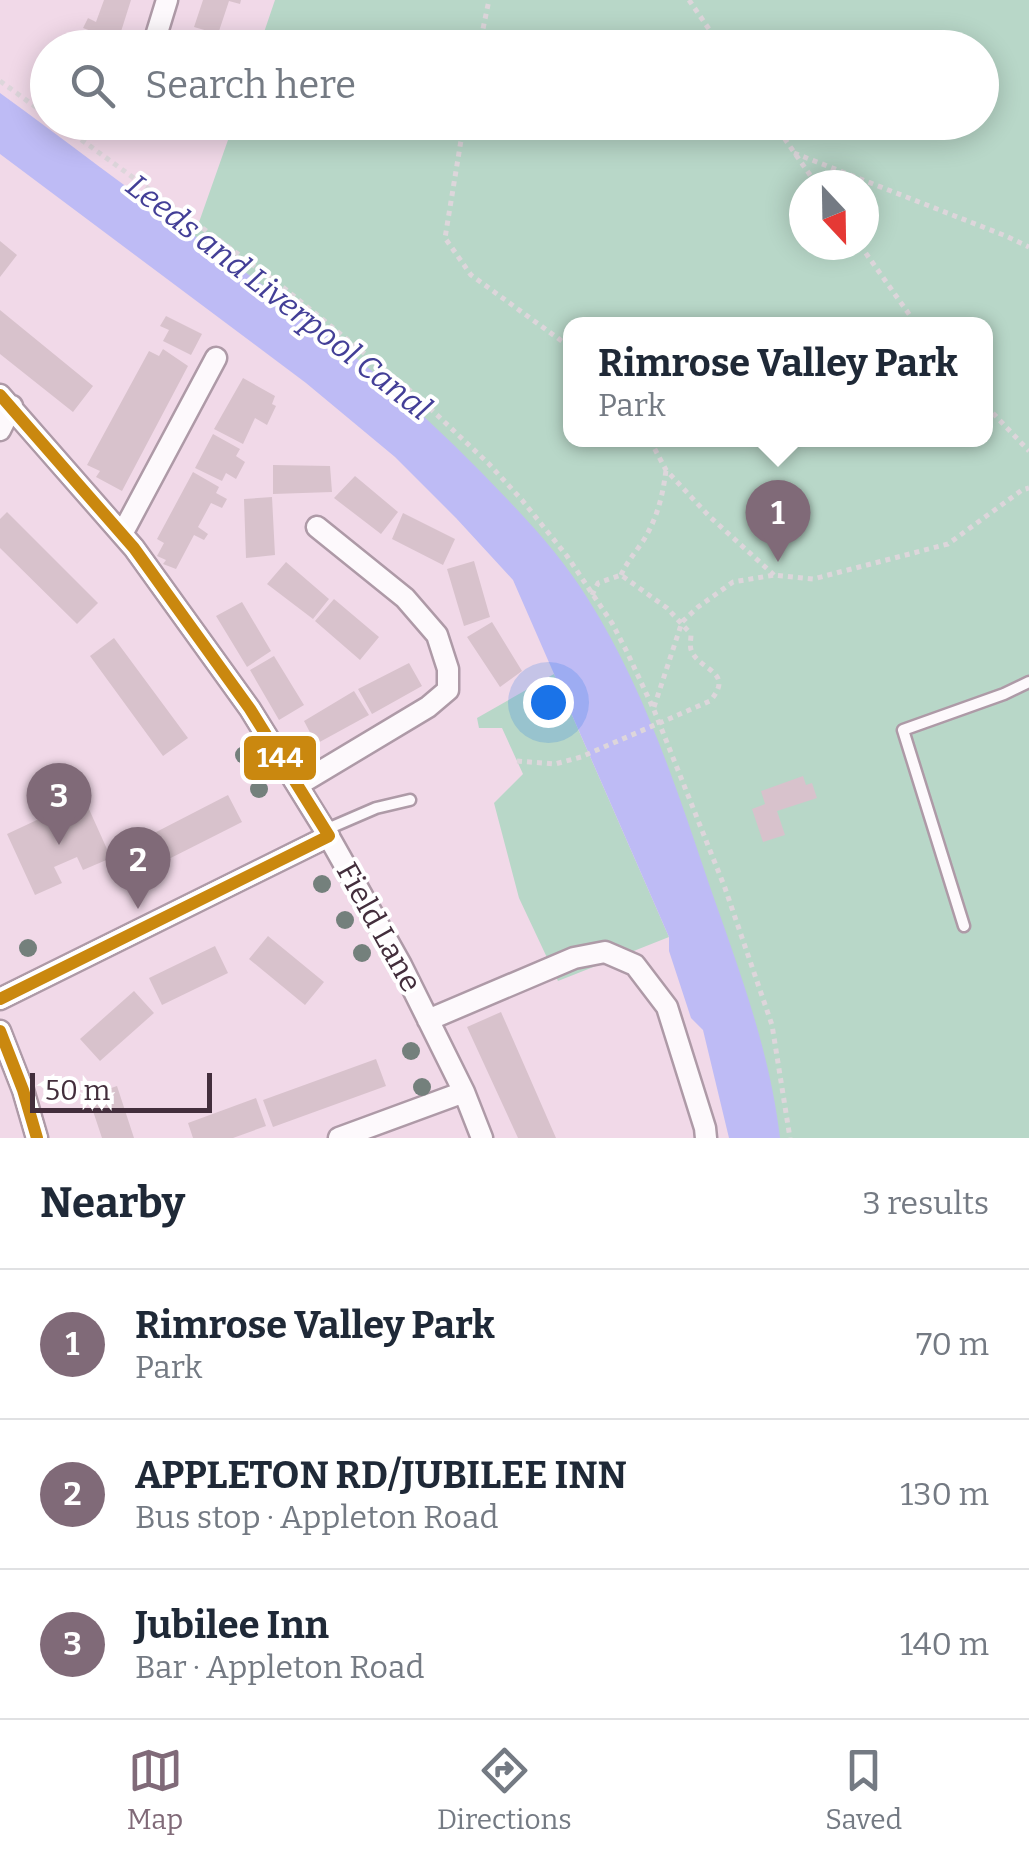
<!DOCTYPE html>
<meta charset="utf-8">
<style>
body{margin:0;font-family:Bitter,serif;background:#f6f6f7;color:#1f2937}
.compass{position:absolute;left:789px;top:170px;width:90px;height:90px;border-radius:50%;background:#fff;box-shadow:0 5px 25px #0003;rotate:158deg}
.scale{position:absolute;left:30px;bottom:25px;width:182px;box-sizing:border-box;padding-left:10px;border:5px solid #432e3c;border-top:0;font-size:28px;line-height:35px;white-space:nowrap;color:#432e3c;-webkit-text-stroke:8px #fff;paint-order:stroke}
.you{position:absolute;left:548px;top:702px;width:35px;height:35px;margin:-25px;border:8px solid #fff;border-radius:50%;background:#1a73e8;box-shadow:0 0 0 15px #1a73e833}
.badge{display:grid;place-items:center;width:65px;height:65px;border-radius:50%;background:#806a78;color:#fff;font-size:32px;font-weight:700}
.pin{position:absolute;translate:-50% -82px;filter:drop-shadow(0 2px 5px #0008)}
.pin::after{content:'';position:absolute;top:52px;width:35px;height:30px;background:inherit;clip-path:polygon(0 0,100% 0,50% 100%)}
.popup{position:absolute;left:563px;top:317px;width:430px;height:130px;box-sizing:border-box;display:grid;place-content:center;border-radius:20px;background:#fff;filter:drop-shadow(0 2px 8px #0005);font-size:32px;white-space:nowrap;color:#747a83}
.popup b{font-size:38px;color:#1f2937}
.popup::after{content:'';position:absolute;left:50%;top:100%;margin-left:-20px;border:20px solid transparent;border-top-color:#fff}
.list{margin:0;padding:0;list-style:none}
h2{display:flex;justify-content:space-between;align-items:center;height:130px;margin:0;padding:0 40px;font-size:42px}
h2 small{font-size:32px;font-weight:400;color:#747a83}
.list li{display:grid;grid-template-columns:65px 1fr auto;gap:30px;align-items:center;box-sizing:border-box;height:150px;padding:0 40px;border-top:2px solid #e0e1e3}
.list b{display:block;font-size:38px;white-space:nowrap}
.list p{margin:0;font-size:32px;white-space:nowrap;color:#747a83}
.list em{font-size:32px;font-style:normal;color:#747a83}
.icon{flex:none;width:55px;height:55px;fill:none;stroke:currentColor;stroke-width:2;stroke-linecap:round;stroke-linejoin:round}
.map{position:relative;flex:none;width:1029px;height:1138px;overflow:hidden}
.search{position:absolute;background:#fff;box-shadow:0 5px 25px #0003;left:30px;right:30px;top:30px;height:110px;display:flex;align-items:center;gap:25px;box-sizing:border-box;padding:0 35px;border-radius:55px;color:#747a83;font-size:38px}
.sheet{height:580px;background:#fff}
nav{display:flex;justify-content:space-around;align-items:center;box-sizing:border-box;height:140px;border-top:2px solid #e0e1e3;background:#fff;font-size:28px;color:#747a83}
nav a{display:grid;justify-items:center;gap:5px}
nav .on{color:#806a78}
.map>svg:first-child{display:block}
</style>
<div class="map">
<svg width="1029" height="1138" viewBox="0 0 1029 1138">
<rect width="100%" height="100%" fill="#f1d9e8"/>
<!-- green -->
<path fill="#b8d7c8" fill-rule="evenodd" d="M275,0H1029V1138H756L556,597L186,259L234,123L982,122V48L259,47ZM804,185H864V245H804ZM570,324H986V440H570Z
M554,674L669,937L558,981L519,898L494,803L523,774L502,728H479L477,718Z"/>
<!-- water -->
<path fill="#bebbf5" d="M0,93C65,140 129,190 195,236C297,308 394,383 481,472C519,511 559,552 588,599C643,686 676,786 709,884C738,967 770,1050 780,1138H729L703,1030L691,1018L669,951V937L513,580L456,518L395,457L306,383L0,154Z"/>
<!-- building -->
<path fill="#d8c2cc" d="M104,0H131L118,41L83,28L88,18L96,22Z
M203,0H241L240,4L229,1L218,34L194,27Z
M202,35L224,39L222,48H197Z
M0,241L17,255L0,277Z
M0,310L93,386L73,412L0,354Z
M166,316L202,334L191,355L163,341L169,330L160,326Z
M163,349L188,366L122,491L96,477L100,471L87,465L149,351L159,356Z
M243,378L275,396L272,404L276,406L267,425L255,418L243,444L214,429Z
M213,434L240,449L236,456L245,462L236,479L226,473L222,481L195,468Z
M273,465L330,466L332,492L273,494Z
M193,472L219,487L216,493L227,499L222,508L211,503L198,527L208,534L204,540L194,535L176,569L163,564L166,560L157,556L164,543L157,539Z
M355,476L398,512L381,534L334,498Z
M272,497L275,555L246,558L244,499Z
M7,512L98,603L77,624L0,548V519Z
M403,513L455,539L443,565L392,539Z
M474,561L490,617L464,626L447,569Z
M286,562L329,599L313,619L267,584Z
M334,599L379,637L360,660L315,621Z
M242,602L271,651L247,667L216,616Z
M492,622L522,671L500,687L467,637Z
M114,638L188,738L163,756L90,656Z
M274,656L304,705L279,720L250,670Z
M409,663L422,686L372,714L358,689Z
M354,691L369,715L316,744L304,721Z
M803,776L806,785L812,783L817,798L777,811L785,835L763,842L752,809L765,804L761,791Z
M228,795L242,822L143,872L129,846Z
M84,798L111,858L83,870L77,857L54,867L62,883L35,895L7,834Z
M268,936L324,982L305,1005L249,959Z
M215,946L228,973L162,1005L149,978Z
M134,991L154,1013L100,1061L80,1039Z
M501,1012L556,1138H518L467,1027Z
M376,1059L386,1086L273,1127L263,1100Z
M117,1086L134,1138H102L88,1096Z
M256,1098L266,1126L233,1138H193L188,1123Z"/>
<g fill="none" stroke-linecap="round" stroke-linejoin="round">
<!-- service casing -->
<g stroke="#ae9aa7" stroke-width="15">
<path id="service" d="M325,830L376,808L410,800
M964,926L903,730L1004,694L1029,682"/>
</g>
<!-- minor casing -->
<g stroke="#ae9aa7" stroke-width="25">
<path id="minor" d="M156,36L167,0
M0,395L134,548L250,709L325,830L401,965L464,1092L482,1138
M0,430L12,406
M122,534L216,358
M298,785L428,707L448,690V669L437,635L405,598L317,527
M0,999L329,836
M428,1020L574,958L605,952L635,965L667,1007L705,1128L706,1138
M0,1031L23,1090L37,1138
M339,1138L464,1092"/>
</g>
<!-- path -->
<path stroke="#ddd6db" stroke-width="5" stroke-dasharray="5 5" stroke-linecap="butt" d="M689,0L722,48
M479,48L489,0
M0,81L48,116
M57,122L279,284L418,397L489,464L522,500L567,556L612,623L627,652L654,710L725,888L772,1025L790,1138
M464,122L445,238L471,275L570,347
M773,122L817,185
M794,153L1006,236L1029,247
M860,245L916,324
M986,406L1029,451
M650,440L666,470L709,516L774,575
M621,575C627,562 635,553 643,541C657,519 663,495 666,470
M592,595L598,583L621,575L667,608L691,634
M654,707L682,622L698,607L733,582L774,575L813,579L948,544L1022,490L1029,488"/>
<!-- service -->
<use href="#service" stroke="#fdf9fc" stroke-width="10"/>
<!-- minor -->
<use href="#minor" stroke="#fdf9fc" stroke-width="20"/>
<!-- path-bridge -->
<path stroke="#ddd6db" stroke-width="5" stroke-dasharray="5 5" stroke-linecap="butt" d="M517,761L555,764L581,757L710,701C735,672 701,671 692,652C689,646 691,641 691,634"/>
<!-- bus-1 casing -->
<g stroke="#fff" stroke-width="20">
<path id="bus-1" d="M0,395L134,548L250,709L329,836L0,999
M0,1031L23,1090L37,1138"/>
</g>
<!-- bus-1 -->
<use href="#bus-1" stroke="#ca880f" stroke-width="12"/>
</g>
<!-- trees -->
<g fill="#74807c">
<circle cx="244" cy="755" r="9"/>
<circle cx="259" cy="789" r="9"/>
<circle cx="322" cy="884" r="9"/>
<circle cx="345" cy="920" r="9"/>
<circle cx="28" cy="948" r="9"/>
<circle cx="362" cy="953" r="9"/>
<circle cx="411" cy="1051" r="9"/>
<circle cx="422" cy="1087" r="9"/>
</g>
<g text-anchor="middle" stroke-width="8" stroke-linejoin="round" paint-order="stroke">
<!-- street labels -->
<g font-size="30" fill="#432e3c" stroke="#fff">
<text transform="translate(379 927) rotate(61)" y="10">Field Lane</text>
</g>
<!-- water labels -->
<g font-size="32" font-style="italic" fill="#433f97" stroke="#fff">
<text transform="translate(279 297) rotate(38)" y="11">Leeds and Liverpool Canal</text>
</g>
</g>
<rect stroke="#fff" stroke-width="4" x="242" y="734" width="76" height="48" rx="10" fill="#ca880f"/>
<g font-size="28" text-anchor="middle" font-weight="bold" fill="#fff">
<text x="280" y="767">144</text>
</g>
</svg>
<svg class="compass" viewBox="-18 -18 36 36"><path d="M0-13l5 13h-10z" fill="#e53935"/><path d="M0 13l5-13h-10z" fill="#747a83"/></svg>
<div class="scale">50 m</div>
<div class="you"></div>
<div class="pin badge" style="left:778px;top:562px">1</div>
<div class="popup"><b>Rimrose Valley Park</b>Park</div>
<div class="pin badge" style="left:138px;top:909px">2</div>
<div class="pin badge" style="left:59px;top:845px">3</div>
<div class="search"><svg class="icon" aria-label="search" viewBox="0 0 24 24"><circle cx="10" cy="10" r="6"/><path d="M15 15l6 6"/></svg>Search here</div>
</div>
<section class="sheet">
<h2>Nearby<small>3 results</small></h2>
<ul class="list">
<li><span class="badge">1</span><div><b>Rimrose Valley Park</b><p>Park</p></div><em>70 m</em></li>
<li><span class="badge">2</span><div><b>APPLETON RD/JUBILEE INN</b><p>Bus stop · Appleton Road</p></div><em>130 m</em></li>
<li><span class="badge">3</span><div><b>Jubilee Inn</b><p>Bar · Appleton Road</p></div><em>140 m</em></li>
</ul>
</section>
<nav>
<a class="on"><svg class="icon" aria-label="map" viewBox="0 0 24 24"><path d="M3 6l6-2 6 2 6-2v14l-6 2-6-2-6 2zM9 4v14M15 6v14"/></svg>Map</a>
<a><svg class="icon" aria-label="directions" viewBox="0 0 24 24"><path d="M12 3l9 9-9 9-9-9zM9 14v-3h6M13 9l2 2-2 2"/></svg>Directions</a>
<a><svg class="icon" aria-label="saved" viewBox="0 0 24 24"><path d="M7 4h10v16l-5-4-5 4z"/></svg>Saved</a>
</nav>
